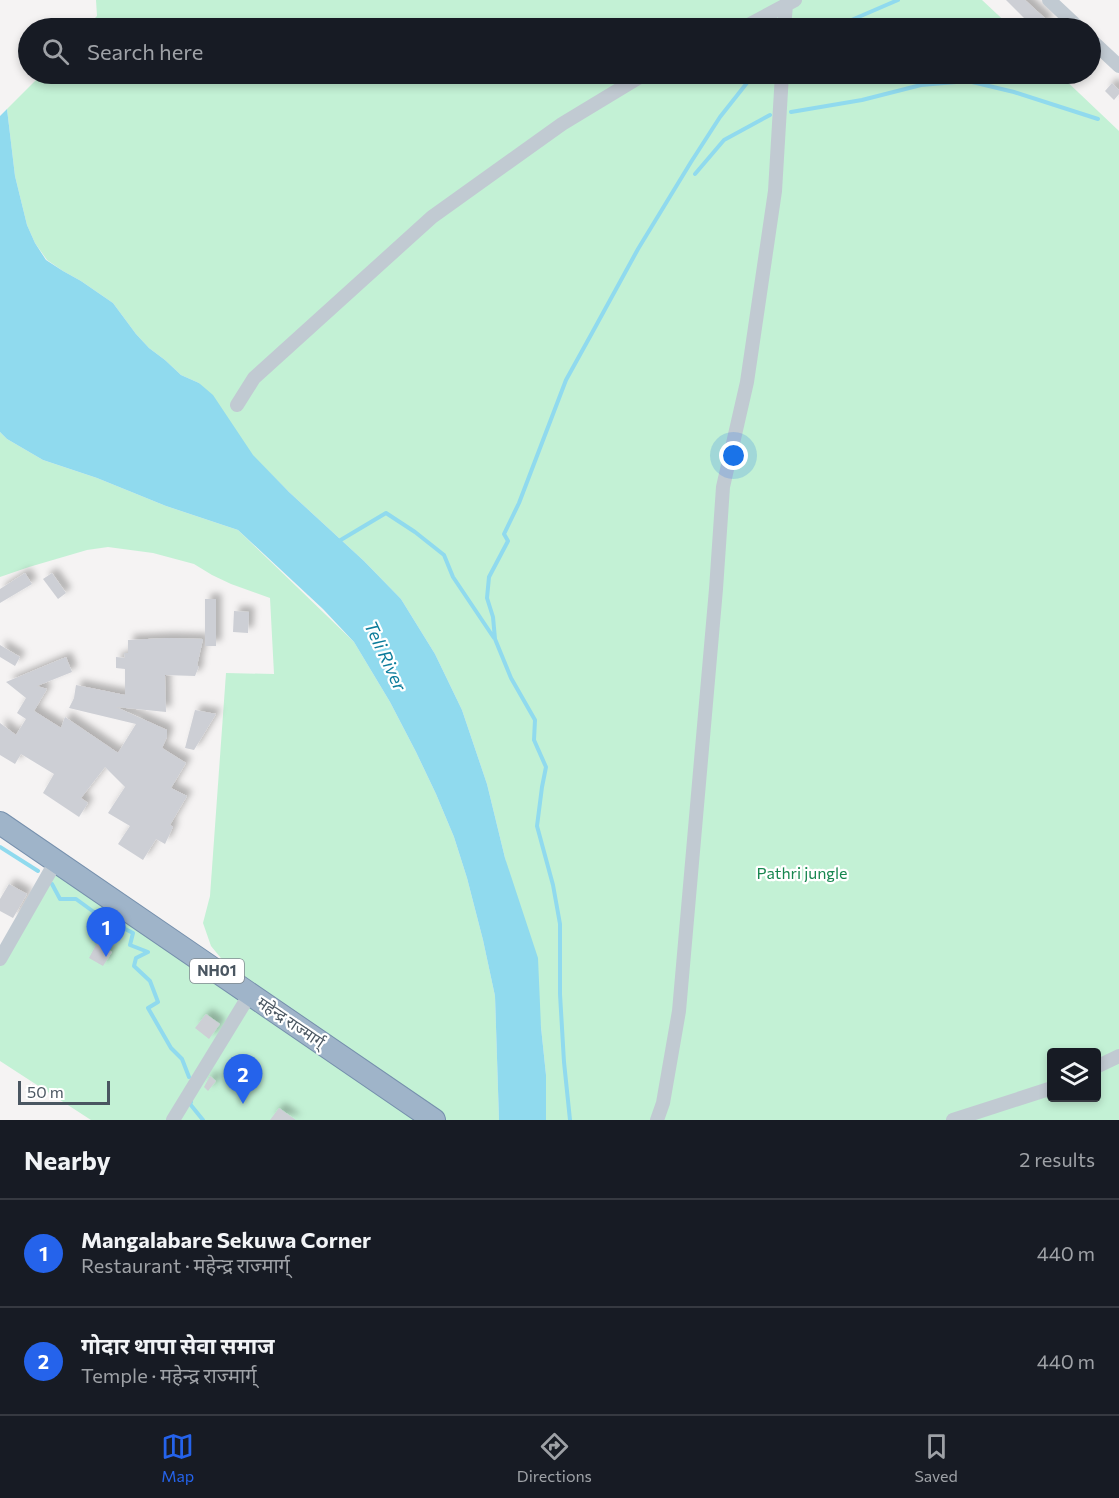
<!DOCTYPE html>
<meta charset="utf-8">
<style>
body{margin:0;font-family:Commissioner,"Noto Sans Devanagari",sans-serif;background:#242831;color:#f1f3f6}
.controls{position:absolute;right:18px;bottom:18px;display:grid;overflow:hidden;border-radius:6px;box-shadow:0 3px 9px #0003}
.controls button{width:54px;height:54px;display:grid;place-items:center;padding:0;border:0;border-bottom:2px solid #363941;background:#171b24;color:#f1f3f6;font:30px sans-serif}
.scale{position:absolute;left:18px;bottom:15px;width:92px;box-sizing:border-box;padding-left:6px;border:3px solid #4a5661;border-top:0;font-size:16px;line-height:21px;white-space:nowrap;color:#4a5661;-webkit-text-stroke:4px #fff;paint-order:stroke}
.you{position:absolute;left:734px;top:456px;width:21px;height:21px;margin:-15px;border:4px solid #fff;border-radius:50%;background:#1a73e8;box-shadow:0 0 0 9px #1a73e833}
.badge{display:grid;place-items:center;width:39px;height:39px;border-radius:50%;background:#2563eb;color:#fff;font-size:20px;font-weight:700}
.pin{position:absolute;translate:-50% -50px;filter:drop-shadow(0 2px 3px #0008)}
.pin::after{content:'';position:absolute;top:32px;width:21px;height:18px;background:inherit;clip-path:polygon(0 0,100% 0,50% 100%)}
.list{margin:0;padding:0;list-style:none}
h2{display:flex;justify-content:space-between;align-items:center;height:78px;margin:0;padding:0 24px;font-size:26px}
h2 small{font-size:20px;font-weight:400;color:#9ea1a6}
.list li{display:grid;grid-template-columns:39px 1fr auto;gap:18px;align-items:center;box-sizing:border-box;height:108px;padding:0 24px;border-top:2px solid #363941}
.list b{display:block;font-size:22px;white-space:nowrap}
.list p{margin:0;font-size:20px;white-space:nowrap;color:#9ea1a6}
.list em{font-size:20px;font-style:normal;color:#9ea1a6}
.icon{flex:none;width:33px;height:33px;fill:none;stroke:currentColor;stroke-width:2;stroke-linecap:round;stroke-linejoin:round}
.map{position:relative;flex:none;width:1119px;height:1120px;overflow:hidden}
.search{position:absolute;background:#171b24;box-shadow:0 3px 9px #0003;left:18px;right:18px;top:18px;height:66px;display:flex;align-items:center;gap:15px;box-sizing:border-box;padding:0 21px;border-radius:33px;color:#9ea1a6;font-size:22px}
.sheet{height:294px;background:#171b24}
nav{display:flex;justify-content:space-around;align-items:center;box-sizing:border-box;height:84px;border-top:2px solid #363941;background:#171b24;font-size:16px;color:#9ea1a6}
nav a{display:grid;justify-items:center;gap:3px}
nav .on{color:#2563eb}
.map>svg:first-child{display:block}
</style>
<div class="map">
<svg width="1119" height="1120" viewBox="0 0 1119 1120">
<defs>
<filter id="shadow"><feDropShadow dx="5.5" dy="-5.5" stdDeviation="3" flood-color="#0004"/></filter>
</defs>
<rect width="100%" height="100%" fill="#f5f3f3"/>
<!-- green -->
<path fill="#c3f1d5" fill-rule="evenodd" d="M96,0H982L1012,28H85L97,16Z
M42,74H1059L1119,131V1120H546V1075L541,1027L505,858L487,784L462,710L435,654L401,599L364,561L289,492L252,455L199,383L181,375L165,360L149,348L136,334L113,303L81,281L63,271L47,260L35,243L27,225L15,176L7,109ZM1052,1052H1096V1098H1052Z
M0,432L7,439L43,460L97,478L166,506L238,530L354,642L390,702L416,752L436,794L454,837L467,878L483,940L495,996L499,1120H91L0,1061V959L56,861L248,991L211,946L203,923L210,896L226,673L274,674L270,598L231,584L212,575L194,564L153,553L108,547L87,550L29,567L0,577Z"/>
<!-- water -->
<path fill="#90daee" d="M7,109L15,176L27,225L35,243L46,260L63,271L81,281L113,303L136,334L149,348L165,360L181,375L199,383L213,395L253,455L289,492L364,561L401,599L435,654L462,710L487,784L505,858L538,958L541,1027L546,1075V1120H499L495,996L483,940L467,878L454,837L436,794L416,752L390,702L354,642L323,609L238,530L166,506L97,478L43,460L7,439L0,432V116Z"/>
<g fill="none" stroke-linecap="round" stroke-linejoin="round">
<!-- stream -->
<path stroke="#90daee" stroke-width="4" d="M833,28L898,0
M791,112L862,100L921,85L968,81L1014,92L1098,119
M695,174L724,140L770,115
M339,541L386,513L415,532L444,555L453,577L494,638
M0,847L38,871
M52,884L60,899H76L98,915L133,933L130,945L148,952L136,958L134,966L150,981L158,1002L148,1008L171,1048L182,1059L189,1077
M191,1102L190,1104L203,1120
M570,1120L564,1062L560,994V924L553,885L537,826L542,787L546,767L534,740L535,720L511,678L495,639L493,617L487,598L489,577L508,541L504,534L519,503L566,380L592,333L638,249L691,162L720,117L754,74"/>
</g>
<!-- building -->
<path fill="#cdcfd5" filter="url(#shadow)" d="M1006,0H1025L1048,21L1040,28H1034Z
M1112,83L1119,90V94L1114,100L1105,91Z
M25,573L32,584L0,603V589Z
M52,573L66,593L58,599L43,579Z
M205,599H216V646H205Z
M234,611L249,612L248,633L233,632Z
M168,638L203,639L197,666H199L195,676L165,675L166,712L116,707L167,730V737L162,748L186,763L171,788L187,796L170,825L173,827L165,844L156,839L143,860L118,844L130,826L108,813L125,787L105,767L81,798L88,803L79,817L43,793L54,774L21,754L15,764L0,755V723L16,735L26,719L17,713L26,698L6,682L66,657L72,672L37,686L47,689L34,711L61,728L65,717L118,753L136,724L69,708L74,698L76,685L125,695V669L116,668V657L125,658L124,653H128V640Z
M0,645L20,657L15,666L0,657Z
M195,710L216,714L194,750L185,748Z
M9,884L27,894L13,918L0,911V899Z
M97,943L112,952L103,966L89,958Z
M206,1014L220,1024L209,1039L195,1028Z
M210,1076L216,1081L208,1091L204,1087Z
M279,1108L296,1120H270Z"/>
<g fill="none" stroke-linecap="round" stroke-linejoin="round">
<!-- trunk casing -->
<g stroke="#7690ad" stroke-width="24">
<path id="trunk" d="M0,823L434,1120"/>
</g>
<!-- minor -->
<path stroke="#c1cad2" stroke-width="14" d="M1049,0L1079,28
M743,28L795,0
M784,28L786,5
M1090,39L1119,66
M237,405L254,378L432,217L562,124L638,78L648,74
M0,959L56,861
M1096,1067L1119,1056
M173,1120L250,994
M657,1120L663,1103L679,1011L716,589L723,487L747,382L775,191L782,74
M953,1120L1052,1088"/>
<!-- trunk -->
<use href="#trunk" stroke="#9fb4c9" stroke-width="22"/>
</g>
<g text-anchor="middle" stroke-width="4.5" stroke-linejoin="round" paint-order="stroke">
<!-- shield labels -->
<rect fill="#fff" stroke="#808990" stroke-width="1.5" x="190" y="959" width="54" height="24" rx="4.5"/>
<g font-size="15" font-weight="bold" fill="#4a5661">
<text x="217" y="976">NH01</text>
</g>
<!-- park labels -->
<g font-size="16" fill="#17864f" stroke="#fff">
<text x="802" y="879">Pathri jungle</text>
</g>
<!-- street labels -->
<g font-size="16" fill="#4a5661" stroke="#fff">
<text transform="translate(291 1022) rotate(34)" y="6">महेन्द्र राज्मार्ग्</text>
</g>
<!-- water labels -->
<g font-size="18" font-style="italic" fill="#0c7c9b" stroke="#fff">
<text transform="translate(385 656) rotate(65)" y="6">Teli River</text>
</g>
</g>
</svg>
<div class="controls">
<button><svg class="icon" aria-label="layers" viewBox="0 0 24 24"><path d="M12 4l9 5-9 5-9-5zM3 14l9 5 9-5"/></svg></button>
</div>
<div class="scale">50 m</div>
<div class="you"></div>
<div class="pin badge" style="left:106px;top:957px">1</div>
<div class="pin badge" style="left:243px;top:1104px">2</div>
<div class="search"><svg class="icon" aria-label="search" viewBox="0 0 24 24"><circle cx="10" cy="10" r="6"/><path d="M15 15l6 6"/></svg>Search here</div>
</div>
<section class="sheet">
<h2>Nearby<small>2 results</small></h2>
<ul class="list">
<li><span class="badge">1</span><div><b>Mangalabare Sekuwa Corner</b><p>Restaurant · महेन्द्र राज्मार्ग्</p></div><em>440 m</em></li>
<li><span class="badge">2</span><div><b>गोदार थापा सेवा समाज</b><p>Temple · महेन्द्र राज्मार्ग्</p></div><em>440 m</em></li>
</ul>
</section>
<nav>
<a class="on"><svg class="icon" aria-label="map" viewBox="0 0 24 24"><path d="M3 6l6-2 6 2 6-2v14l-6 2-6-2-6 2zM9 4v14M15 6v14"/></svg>Map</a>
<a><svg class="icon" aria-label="directions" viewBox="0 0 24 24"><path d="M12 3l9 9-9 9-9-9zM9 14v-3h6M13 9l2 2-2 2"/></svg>Directions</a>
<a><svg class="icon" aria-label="saved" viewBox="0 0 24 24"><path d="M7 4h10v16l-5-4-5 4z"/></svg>Saved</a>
</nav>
